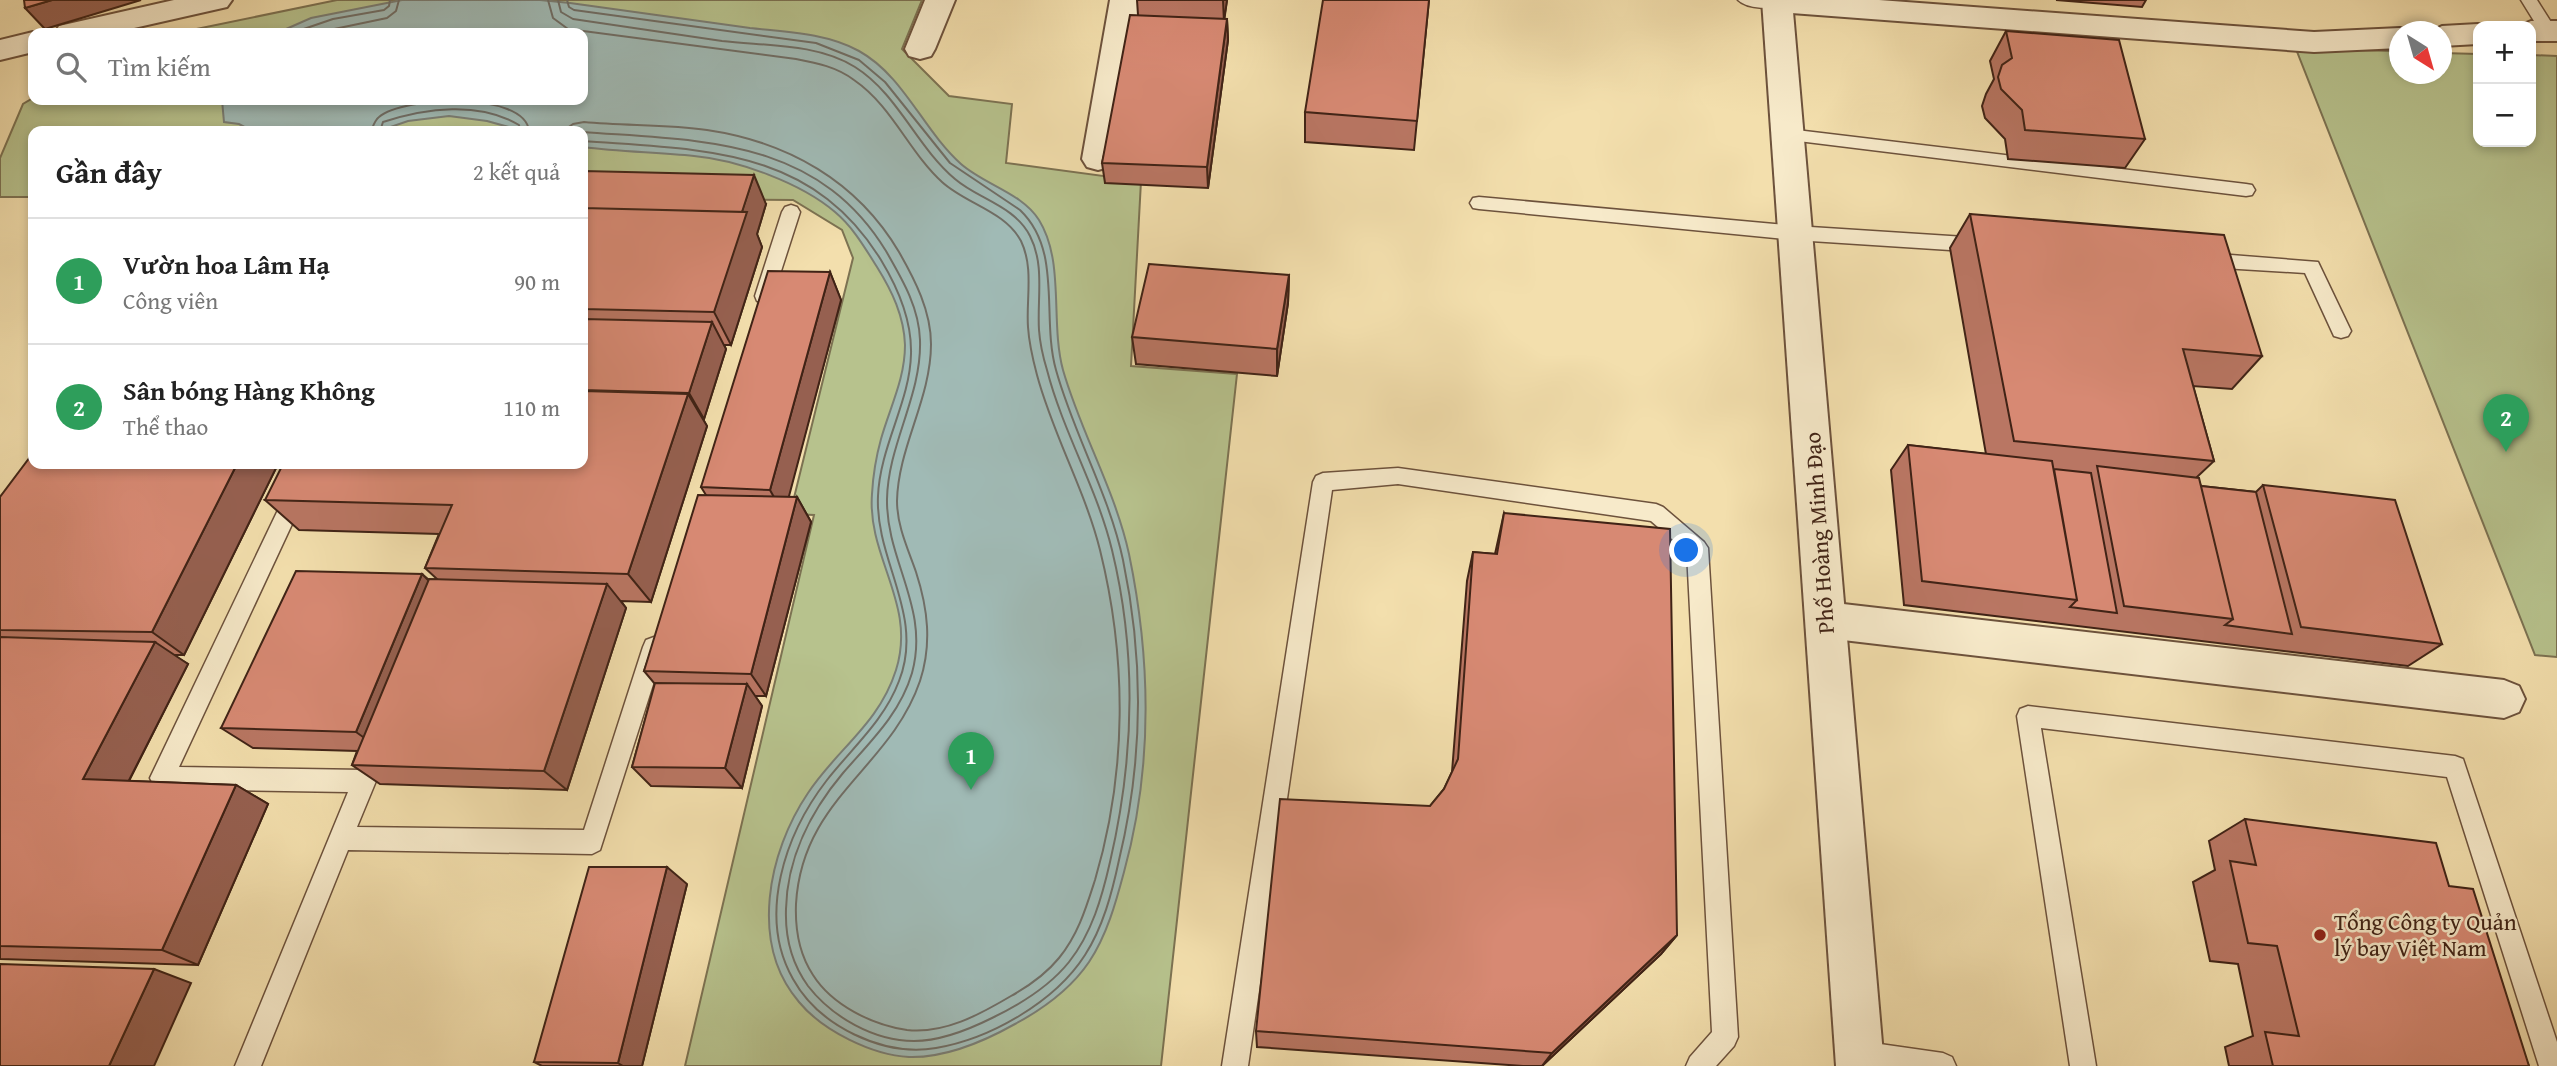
<!DOCTYPE html>
<html lang="vi">
<meta charset="utf-8">
<style>
body{margin:0;font-family:"Gentium Book Plus",serif;background:#f6f6f6;color:#222}
.controls{position:absolute;right:21px;top:21px;display:grid;overflow:hidden;border-radius:14px;box-shadow:0 4px 10px #0003}
.controls button{width:63px;height:63px;display:grid;place-items:center;padding:0;border:0;border-bottom:2px solid #e0e0e0;background:#fff;color:#222;font:35px sans-serif}
.compass{position:absolute;left:2389px;top:21px;width:63px;height:63px;border-radius:50%;background:#fff;box-shadow:0 4px 10px #0003;rotate:143deg}
.you{position:absolute;left:1687px;top:551px;width:24px;height:24px;margin:-18px;border:5px solid #fff;border-radius:50%;background:#1a73e8;box-shadow:0 0 0 10px #1a73e833}
.badge{display:grid;place-items:center;width:46px;height:46px;border-radius:50%;background:#8f2418;color:#fff;font-size:23px;font-weight:700}
.pin{position:absolute;translate:-50% -58px;filter:drop-shadow(0 2px 4px #0008)}
.pin::after{content:'';position:absolute;top:37px;width:24px;height:21px;background:inherit;clip-path:polygon(0 0,100% 0,50% 100%)}
.list{margin:0;padding:0;list-style:none}
h2{display:flex;justify-content:space-between;align-items:center;height:91px;margin:0;padding:0 28px;font-size:30px}
h2 small{font-size:23px;font-weight:400;color:#767676}
.list li{display:grid;grid-template-columns:46px 1fr auto;gap:21px;align-items:center;box-sizing:border-box;height:126px;padding:0 28px;border-top:2px solid #e0e0e0}
.list b{display:block;font-size:26px;white-space:nowrap}
.list p{margin:0;font-size:23px;white-space:nowrap;color:#767676}
.list em{font-size:23px;font-style:normal;color:#767676}
.icon{flex:none;width:38px;height:38px;fill:none;stroke:currentColor;stroke-width:2;stroke-linecap:round;stroke-linejoin:round}
.map{position:relative;flex:none;width:2557px;height:1066px;overflow:hidden}
.search{position:absolute;background:#fff;box-shadow:0 4px 10px #0003;left:28px;top:28px;width:560px;height:77px;display:flex;align-items:center;gap:18px;box-sizing:border-box;padding:0 24px;border-radius:14px;color:#767676;font-size:26px}
.panel{position:absolute;background:#fff;box-shadow:0 4px 10px #0003;left:28px;top:126px;width:560px;height:343px;border-radius:14px}
.map>svg:first-child{display:block}
</style>
<div class="map">
<svg width="2557" height="1066" viewBox="0 0 2557 1066">
<rect width="100%" height="100%" fill="#f3dfad"/>
<filter id="stains"><feTurbulence type="fractalNoise" baseFrequency=".00286" numOctaves="4"/><feColorMatrix values="0 0 0 0 .2 0 0 0 0 .09 0 0 0 0 .02 0 0 0 .5 -.17"/></filter>
<radialGradient id="worn" r=".72"><stop offset=".6" stop-color="#630" stop-opacity="0"/><stop offset="1" stop-color="#630" stop-opacity=".3"/></radialGradient>
<!-- green -->
<path fill="#b7c28d" stroke="#7c7252" stroke-width="2" d="M337,0H922L902,49L949,96L1012,104L1006,163L1141,181L1131,366L1237,374L1161,1066H685L814,515L790,514L853,258L842,230L793,200L583,199V131H33V197H0V158L23,104L33,98L583,100V33H177Z
M2296,49L2399,51L2400,74H2442V53L2478,54V142H2531V55L2557,56V657L2535,655Z"/>
<!-- water -->
<path fill="#a0bab5" stroke="#7a7e75" stroke-width="2" d="M402,0H540L570,3C630,11 690,20 750,28C786,32 826,33 859,51C904,76 923,130 961,164C985,185 1022,193 1039,220C1065,262 1050,322 1063,370C1081,433 1115,490 1129,554C1151,660 1153,767 1124,872C1116,902 1107,935 1089,962C1070,990 1043,1009 1015,1024C983,1042 946,1058 909,1057C872,1055 823,1031 799,1002C749,944 768,852 808,793C837,749 879,724 896,670C917,604 867,558 872,494C873,476 876,457 881,439C890,407 905,379 905,345C904,316 892,291 877,267C865,248 853,227 835,212C801,183 738,160 694,156C657,152 620,152 583,147V131H523L487,121L449,116L408,121L379,131H252L239,124L224,122L222,100H583V33H277L311,18Z"/>
<g fill="none" stroke-linecap="round" stroke-linejoin="round">
<!-- shore -->
<path stroke="#706e66" stroke-width="2" d="M548,0L553,18L568,29L796,59C817,63 837,67 854,80C892,106 909,152 942,182C966,204 1005,211 1021,241C1034,268 1026,299 1028,327C1029,343 1033,360 1037,375C1053,435 1085,490 1100,550C1127,659 1127,772 1095,880C1086,908 1078,935 1059,958C1046,974 1029,986 1011,996C979,1015 944,1034 907,1030C872,1025 832,1005 813,975C799,954 795,929 796,904C802,798 890,769 920,681C932,644 928,609 916,572C908,549 897,526 897,501C898,447 931,399 931,344C931,311 915,280 899,252C857,181 788,142 707,130C667,124 625,126 584,122L573,124L563,131
M558,0L561,12L573,19C623,26 672,34 722,41C765,46 817,43 855,67C898,94 916,146 955,179C978,199 1015,206 1030,236C1045,265 1037,299 1039,330C1040,344 1043,357 1047,370C1063,432 1097,488 1112,550C1137,653 1134,759 1110,862C1102,897 1092,933 1069,962C1049,987 1021,1004 992,1018C968,1030 941,1041 914,1041C874,1041 832,1017 808,986C792,964 785,937 786,909C787,858 811,811 843,773C870,742 900,714 912,673C930,608 886,561 887,499C888,444 922,395 920,340C919,307 902,279 886,251C816,137 701,141 583,132
M567,0L569,7L574,10L816,43L859,60L885,82L950,163L1020,210C1063,251 1041,317 1056,370C1074,435 1109,494 1123,560C1144,660 1143,761 1119,860C1112,893 1103,927 1085,955C1055,1002 990,1039 936,1048C883,1057 819,1026 793,979C757,916 785,834 827,780C852,748 884,721 899,681C925,615 875,561 878,496C880,446 910,402 911,354C912,320 898,288 881,260C811,146 700,150 583,141
M292,33L333,19L384,10L389,6L390,0
M315,33L387,18L396,11L399,0
M371,131C373,126 375,120 379,117C403,96 525,91 529,131
M380,131L383,122C426,108 479,101 519,125L520,131"/>
<!-- service casing -->
<g stroke="#6d523c" stroke-width="3">
<path id="service" d="M1738,0H1784L1785,2C1776,11 1747,9 1738,0Z
M2521,0H2537L2556,30L2554,34H2542Z
M1788,129L2246,184L2252,185L2255,190L2252,195L2246,196L1782,139L1779,135Z
M1479,197L1795,226L1981,238L1987,240L1990,245L1987,250L1981,252L1795,240L1479,209L1473,208L1470,203L1473,198Z
M791,205L797,207L800,212L773,296L771,301H757L755,296L782,212L785,207Z
M2206,253L2318,262L2351,331L2348,336L2341,338L2334,336L2305,273L2206,267L2199,265L2197,260L2199,255Z
M300,464H320L179,767L364,770L372,773L376,781L357,827L584,830L643,647L646,640L654,637L662,640L665,647L600,850L592,854L348,850L261,1066H235L348,792L162,789L154,786L150,778Z
M1398,468L1656,504L1663,507L1704,542L1708,548L1738,1037L1734,1046L1716,1066H1686L1690,1057L1712,1032L1687,552L1651,521L1398,484L1332,490L1248,1066H1222L1313,482L1316,476L1323,473Z
M2028,706L2455,756L2463,759L2557,1042V1066H2539L2447,777L2041,728L2096,1066H2070L2017,716L2020,709Z
M1859,1041L1943,1053L1952,1057L1956,1066H1857L1850,1063L1846,1054L1850,1045Z"/>
</g>
<!-- minor casing -->
<g stroke="#6d523c" stroke-width="4">
<path id="minor" d="M174,0H232L227,7L112,33H55L59,26Z
M925,0H955L935,49L931,56L920,59L909,56L905,49Z
M1110,0H1140L1114,159L1109,167L1098,170L1087,167L1082,159Z
M1764,0H1879L2314,32L2400,28L2411,32H2400V48L2314,52L1777,12L1767,9Z
M2531,21H2557V41H2531V26H2519Z
M2478,24L2486,26H2478V44L2442,46V32H2430L2442,26Z
M33,32L37,33H33V52L0,60V40Z
M1826,602L2504,680L2519,686L2525,699L2519,712L2504,718L1826,638L1812,632L1806,620L1812,608Z"/>
</g>
<!-- tertiary casing -->
<g stroke="#6d523c" stroke-width="4">
<path id="tertiary" d="M1762,0H1792L1884,1066H1836Z"/>
</g>
<!-- service -->
<use href="#service" fill="#f7eaca" fill-rule="evenodd"/>
<!-- minor -->
<use href="#minor" fill="#f7eaca" fill-rule="evenodd"/>
<!-- tertiary -->
<use href="#tertiary" fill="#f7eaca" fill-rule="evenodd"/>
</g>
<!-- wall -->
<path fill="#b97663" stroke="#402316" stroke-width="2" d="M1137,0H1227L1224,19H1227L1228,40L1208,188L1105,183L1102,163L1138,15Z
M1429,0L1414,150L1305,142V112Z
M2056,0H2146L2142,7Z
M2006,31L2145,139L2125,168L2008,159L2005,139L1985,118L1982,106L1986,94L1994,79L1990,61Z
M583,171L766,204L757,234L762,247L731,345H724L726,349L704,419H703L707,426L651,602L621,601L626,608L567,790L380,784L352,765L357,751L253,748L221,728L422,574L429,580L437,579L425,568L439,534L299,530L265,500L583,464Z
M1970,214L2262,356L2232,389L2193,386L2214,461L2197,477L2201,486L2256,492L2263,485L2442,644L2408,666L1904,605L1891,470L1908,445L1986,454L1950,248Z
M830,272L841,300L788,497H797L811,522L766,696H755L762,706L742,788L651,786L632,767L655,684L644,671L706,495L701,487Z
M1289,275L1288,303L1277,376L1136,364L1132,337Z
M33,464H278L184,655H173L188,664L129,781L236,785L268,804L198,965L0,959V497Z
M1504,513L1677,935L1661,954L1542,1066H1523L1257,1047L1256,1031L1430,806L1444,789L1452,772L1467,581L1473,552L1495,554Z
M2245,819L2449,886L2529,1066H2229L2225,1047L2253,1036L2238,964L2210,961L2193,882L2215,870L2209,841Z
M687,884L642,1066H542L534,1062Z"/>
<!-- shaded-wall -->
<path fill="#966050" stroke="#402316" stroke-width="2" d="M52,0H141L45,29L25,8Z
M1223,0H1227L1224,22Z
M1227,19L1228,40L1208,188L1207,167Z
M754,175L766,204L757,234L762,247L731,345L714,312L741,214Z
M830,272L841,300L784,515L770,490Z
M1289,275L1288,303L1277,376V349Z
M712,322L726,349L704,419L689,393Z
M688,394L707,426L651,602L628,574Z
M237,464H278L184,655L152,632Z
M797,497L811,522L766,696L751,674Z
M422,574L446,598L384,752L356,732Z
M607,584L626,608L567,790L544,771Z
M155,642L188,664L120,798L83,779Z
M747,684L762,706L742,788L725,768Z
M236,785L268,804L198,965L162,950Z
M667,867L687,884L642,1066H623L618,1063Z
M1677,935L1661,954L1542,1066L1552,1053Z
M154,969L191,983L154,1066H109Z"/>
<!-- building -->
<path fill="#d78973" stroke="#402316" stroke-width="2" d="M24,0H52L25,8Z
M1323,0H1429L1417,121L1305,112Z
M1130,15L1227,19L1207,167L1102,163Z
M2006,31L2119,40L2145,139L2025,130L2022,110L2001,89L1998,77L2002,65L2012,58Z
M583,171L754,175L742,212L583,208Z
M583,208L747,212L714,312L583,309Z
M1970,214L2224,235L2262,356L2183,349L2214,461L2014,441Z
M1149,264L1289,275L1277,349L1132,337Z
M768,271L830,272L770,490L701,487Z
M583,319L712,322L689,393L583,390Z
M583,391L688,394L628,574L425,568L452,505L265,500L283,464H583Z
M1908,445L2052,461L2077,600L1922,581Z
M33,453V464H237L152,632L0,630V497Z
M2097,466L2199,478L2233,619L2124,606Z
M2054,469L2091,473L2117,613L2070,607L2077,600Z
M2263,485L2395,500L2442,644L2301,627Z
M2201,486L2256,492L2292,634L2225,625L2233,619Z
M698,495L797,497L751,674L644,671Z
M1504,513L1670,529L1677,935L1552,1053L1256,1031L1280,799L1430,806L1444,789L1458,759L1473,552L1497,554Z
M296,571L422,574L356,732L221,728Z
M429,579L607,584L544,771L352,765Z
M0,637L155,642L83,779L236,785L162,950L0,946Z
M655,683L747,684L725,768L632,767Z
M2245,819L2436,843L2449,886L2473,889L2529,1066H2273L2265,1032L2299,1036L2277,946L2248,943L2230,861L2256,865Z
M589,867H667L618,1063L534,1062Z
M0,964L154,969L109,1066H0Z"/>
<!-- markers -->
<circle fill="#8f2418" stroke="#f7eaca" stroke-width="2.5" cx="2320" cy="935" r="7"/>
<g text-anchor="middle" stroke-width="5" stroke-linejoin="round" paint-order="stroke">
<!-- street labels -->
<g font-size="23" fill="#402316" stroke="#f7eaca">
<text transform="translate(1819 533) rotate(-94)" y="8">Phố Hoàng Minh Đạo</text>
</g>
<!-- poi labels -->
<g font-size="23" fill="#402316" stroke="#f7eaca" text-anchor="start">
<text x="2334" y="930">Tổng Công ty Quản<tspan x="2334" dy="26">lý bay Việt Nam</tspan></text>
</g>
</g>
<rect width="100%" height="100%" filter="url(#stains)"/>
<rect width="100%" height="100%" fill="url(#worn)"/>
</svg>
<div class="controls">
<button>+</button>
<button>−</button>
</div>
<svg class="compass" viewBox="-18 -18 36 36"><path d="M0-13l5 13h-10z" fill="#e53935"/><path d="M0 13l5-13h-10z" fill="#767676"/></svg>
<div class="you"></div>
<div class="pin badge" style="left:971px;top:790px;background:#2e9e5b">1</div>
<div class="pin badge" style="left:2506px;top:452px;background:#2e9e5b">2</div>
<div class="search"><svg class="icon" aria-label="search" viewBox="0 0 24 24"><circle cx="10" cy="10" r="6"/><path d="M15 15l6 6"/></svg>Tìm kiếm</div>
<section class="panel">
<h2>Gần đây<small>2 kết quả</small></h2>
<ul class="list">
<li><span class="badge" style="background:#2e9e5b">1</span><div><b>Vườn hoa Lâm Hạ</b><p>Công viên</p></div><em>90 m</em></li>
<li><span class="badge" style="background:#2e9e5b">2</span><div><b>Sân bóng Hàng Không</b><p>Thể thao</p></div><em>110 m</em></li>
</ul>
</section>
</div>
